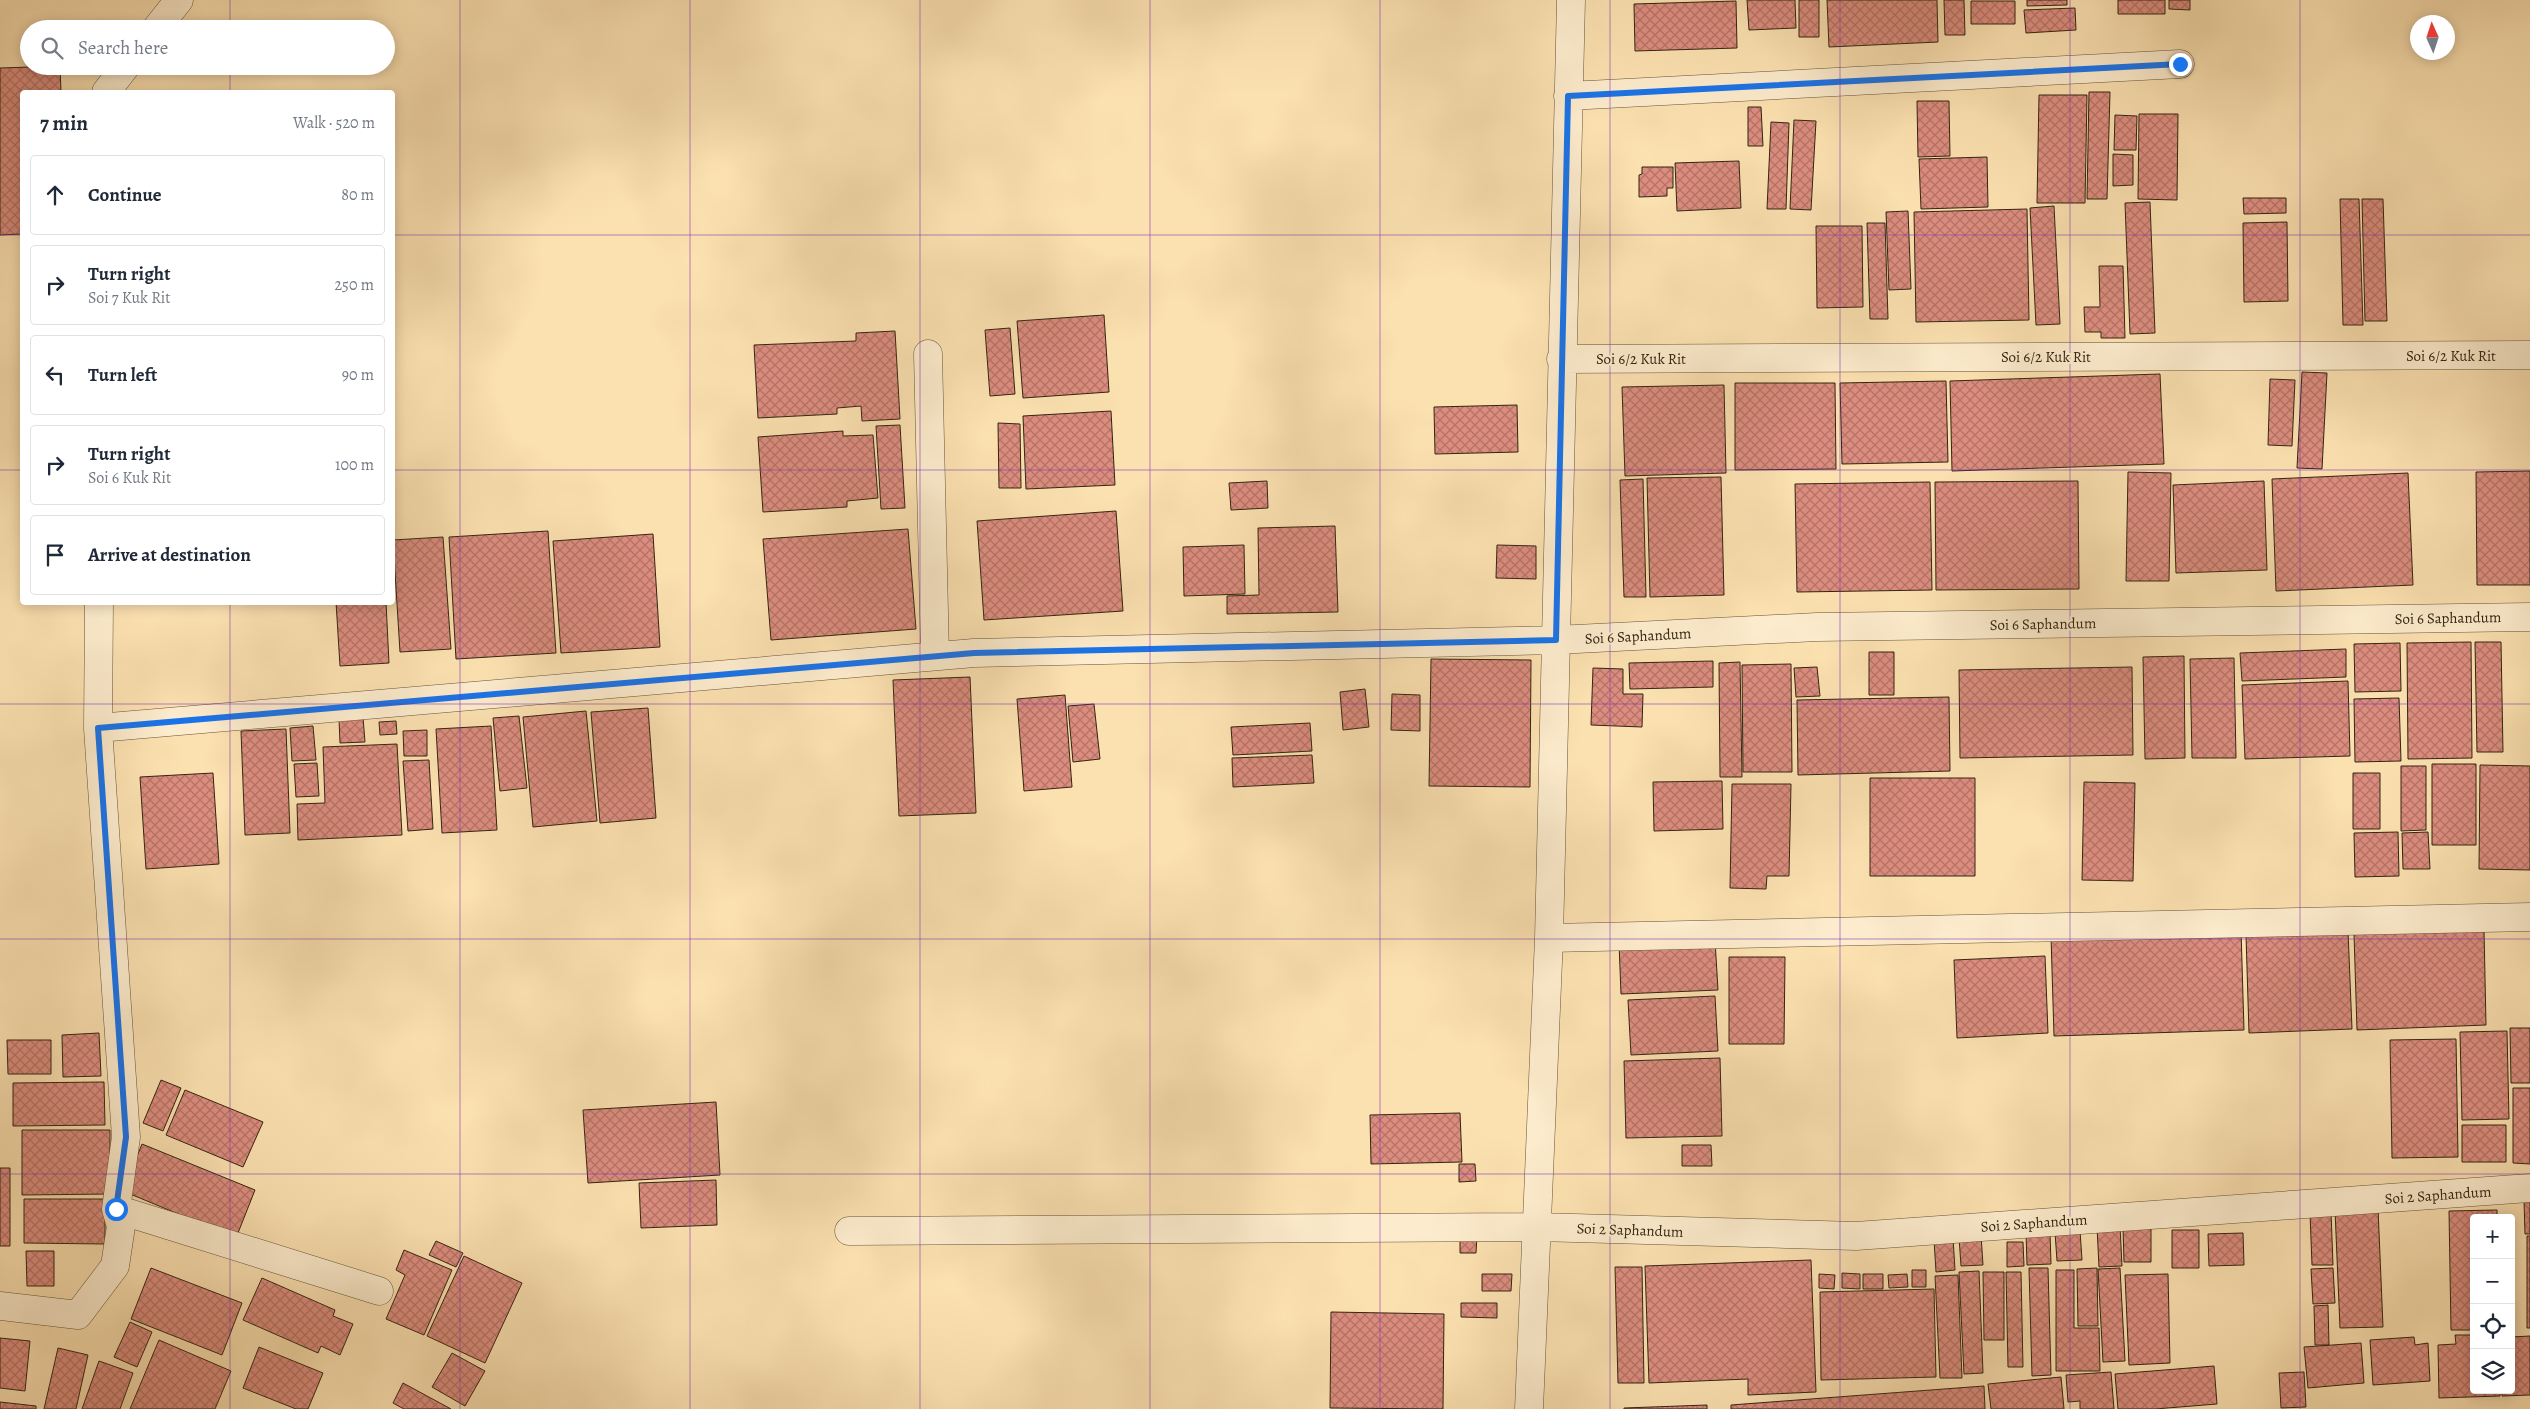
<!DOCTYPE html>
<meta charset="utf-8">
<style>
body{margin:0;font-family:Alegreya,serif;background:#f6f6f7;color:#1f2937}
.controls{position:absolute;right:15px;bottom:15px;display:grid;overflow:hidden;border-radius:5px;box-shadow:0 2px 12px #0003}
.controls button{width:45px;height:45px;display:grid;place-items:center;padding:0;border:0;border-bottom:1px solid #e0e1e3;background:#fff;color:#1f2937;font:25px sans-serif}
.compass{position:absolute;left:2410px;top:15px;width:45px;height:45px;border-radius:50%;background:#fff;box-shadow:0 2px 12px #0003;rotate:357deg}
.stop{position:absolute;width:15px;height:15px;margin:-11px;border:4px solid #1a73e8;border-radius:50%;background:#fff}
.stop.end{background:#1a73e8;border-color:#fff;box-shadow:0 1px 5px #0008}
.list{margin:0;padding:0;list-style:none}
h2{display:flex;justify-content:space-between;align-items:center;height:65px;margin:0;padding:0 20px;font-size:21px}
h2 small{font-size:16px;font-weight:400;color:#747a83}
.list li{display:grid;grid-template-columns:32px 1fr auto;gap:15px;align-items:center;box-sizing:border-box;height:80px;margin:0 10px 10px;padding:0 10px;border:1px solid #e0e1e3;border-radius:5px}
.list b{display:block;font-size:19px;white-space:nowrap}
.list p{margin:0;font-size:16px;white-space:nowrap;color:#747a83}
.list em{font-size:16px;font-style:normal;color:#747a83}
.icon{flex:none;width:28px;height:28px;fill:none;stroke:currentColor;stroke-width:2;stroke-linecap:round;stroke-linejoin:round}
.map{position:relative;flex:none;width:2530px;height:1409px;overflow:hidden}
.search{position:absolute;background:#fff;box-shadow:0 2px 12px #0003;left:20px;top:20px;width:375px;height:55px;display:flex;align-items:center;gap:12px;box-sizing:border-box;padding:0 18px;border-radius:28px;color:#747a83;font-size:19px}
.panel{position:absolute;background:#fff;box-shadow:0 2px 12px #0003;left:20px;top:90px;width:375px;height:515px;border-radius:5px}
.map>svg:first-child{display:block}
</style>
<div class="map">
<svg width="2530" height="1409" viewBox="0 0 2530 1409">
<defs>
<pattern id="building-cross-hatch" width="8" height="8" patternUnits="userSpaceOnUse" patternTransform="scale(1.25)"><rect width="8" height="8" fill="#dd8d7f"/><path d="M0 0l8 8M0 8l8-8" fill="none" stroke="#b47367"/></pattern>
</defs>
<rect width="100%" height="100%" fill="#fbe0b0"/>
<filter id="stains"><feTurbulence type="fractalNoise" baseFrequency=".004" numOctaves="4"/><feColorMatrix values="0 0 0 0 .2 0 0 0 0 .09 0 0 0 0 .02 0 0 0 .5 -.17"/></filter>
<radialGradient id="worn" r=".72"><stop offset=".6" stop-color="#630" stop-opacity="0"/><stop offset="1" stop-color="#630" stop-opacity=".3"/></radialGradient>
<!-- building -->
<path fill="url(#building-cross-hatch)" stroke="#332511" d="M1747,0H1795L1796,28L1749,30Z
M1799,0H1819V37H1799Z
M1827,0H1937L1938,42L1829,47Z
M1944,0H1964L1965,35H1945Z
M2027,0H2067V5L2027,6Z
M2118,0H2165V14H2118Z
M2169,0H2190V10L2169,9Z
M1736,1L1737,48L1635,51L1634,4Z
M1971,1H2015V24H1971Z
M2075,8L2076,30L2026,33L2024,10Z
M60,66L61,92H22V234L0,235V68Z
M2089,92H2110L2107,199H2087Z
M2039,95H2087L2085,203H2037Z
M1917,101H1949L1950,156L1918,157Z
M1748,107H1761L1763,146H1748Z
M2139,114H2178L2177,200L2138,199Z
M2115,115L2137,116L2136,150H2114Z
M1794,120L1816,121L1811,210L1790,209Z
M1771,122L1789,123L1786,209H1767Z
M2113,154L2133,155V185L2113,186Z
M1987,157L1988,207L1921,209L1919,159Z
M1739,161L1741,208L1677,211L1675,163Z
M1642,167H1673V188H1667V196L1639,197V175L1642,174Z
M2243,198H2286V213L2244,214Z
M2340,199H2359L2363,325H2343Z
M2362,199H2383L2387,321H2365Z
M2150,202L2155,333L2130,334L2125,203Z
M2054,206L2060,324L2036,325L2030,208Z
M2027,209L2029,320L1916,322L1914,212Z
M1908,211L1911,289L1889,290L1886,212Z
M2287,222L2288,301L2244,302L2243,223Z
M1867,223H1885L1888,319H1870Z
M1816,226H1862L1863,307L1817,308Z
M2099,266H2123L2125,338H2101V332H2085L2084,307H2100Z
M1104,315L1109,392L1023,398L1017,321Z
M1010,328L1015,394L990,396L985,330Z
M895,331L900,419L862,421L861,406L837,408V414L758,418L754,345L856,341V333Z
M2302,372L2327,373L2322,469L2297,468Z
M2160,374L2164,464L1952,471L1950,381Z
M2270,379L2295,380L2292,446L2268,445Z
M1946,381L1948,462L1842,464L1840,383Z
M1735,383H1835L1836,469L1735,470Z
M1724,385L1726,473L1625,476L1622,387Z
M1517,405L1518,452L1435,454L1434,407Z
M1111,411L1115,485L1026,489L1023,416Z
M998,423L1020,424L1021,488H999Z
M900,425L905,508L881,509L876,426Z
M843,431V436L873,435L878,498L847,501V507L763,512L758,437Z
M2530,471V585H2477L2476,472Z
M2128,472L2171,473L2169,581H2126Z
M2408,473L2413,585L2276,591L2272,479Z
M1721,477L1724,595L1650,597L1647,478Z
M1643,479L1646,597H1624L1620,480Z
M1267,481L1268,508L1231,510L1229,483Z
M2078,481L2079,589L1936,590L1935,482Z
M2264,481L2267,570L2176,573L2173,485Z
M1930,482L1932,590L1797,592L1795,484Z
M1116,511L1123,611L984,620L977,521Z
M1335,526L1338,612L1227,614V596L1259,595L1258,528Z
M908,529L916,629L771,640L763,539Z
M548,531L556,653L456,659L449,537Z
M653,534L660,647L561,653L553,541Z
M443,537L451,649L400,652L393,540Z
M1244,545L1245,594L1184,596L1183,547Z
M1497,545L1536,546V579L1496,578Z
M336,602H386L389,663L340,666Z
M2471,642L2472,758L2408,759L2407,643Z
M2475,642H2501L2503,752H2477Z
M2400,643L2401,691L2355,692L2354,644Z
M2346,649V677L2242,681L2240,653Z
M1869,652H1894V695H1869Z
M2184,656L2185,758L2145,759L2143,657Z
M2234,658L2236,758H2192L2190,659Z
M1431,659L1531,660L1530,787L1429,786Z
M1713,661V687L1630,689L1629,663Z
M1740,662L1742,777H1720L1719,663Z
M1791,664L1792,772H1743L1742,665Z
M1817,667L1820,696L1796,697L1794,668Z
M2132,667L2133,755L1960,758L1959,670Z
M1593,668L1623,669V694H1643L1642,727L1591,725Z
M970,677L976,813L899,816L893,680Z
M2348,681L2350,756L2245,759L2242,685Z
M1365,689L1369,727L1343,730L1340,692Z
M1392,694L1420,695V731L1391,730Z
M1065,695L1072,787L1024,791L1017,699Z
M1949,697L1950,771L1798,775L1797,700Z
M2399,698L2401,761L2355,762L2354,699Z
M1094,704L1100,759L1073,762L1068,706Z
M648,708L656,818L600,823L591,712Z
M586,711L597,821L533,827L523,717Z
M519,716L527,788L500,791L493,718Z
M363,717L365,742L340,743L339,719Z
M396,721L397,734L380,735L379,722Z
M1310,723L1312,751L1233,755L1231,727Z
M313,726L316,760L292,761L290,728Z
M491,726L497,830L442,833L436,729Z
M286,729L290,833L245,835L241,731Z
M427,730V756H404L403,731Z
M397,744L402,835L298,840L297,804L325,803L323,747Z
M1312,755L1314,783L1233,787L1232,758Z
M429,760L433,829L408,831L403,761Z
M317,763L319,796L296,797L294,764Z
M2432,764H2476V845H2432Z
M2480,765L2530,766V870L2479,869Z
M2401,766H2426V830L2401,831Z
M213,773L219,864L146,869L140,777Z
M2353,773H2380V829H2353Z
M1870,778H1975V876H1870Z
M1722,781L1723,829L1654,831L1653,782Z
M2084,782L2135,783L2133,881L2082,880Z
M1732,784H1791L1789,876H1767L1766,889L1730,888Z
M2398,832L2399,876L2355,877L2354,833Z
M2428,832L2430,869H2403L2402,833Z
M2241,930L2244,1030L2054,1036L2051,936Z
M2484,930L2486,1025L2357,1030L2354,934Z
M2348,931L2352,1029L2249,1033L2246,935Z
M1715,940L1718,990L1621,994L1619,943Z
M2045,956L2048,1033L1957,1038L1954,960Z
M1729,957H1785L1784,1044H1729Z
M1715,996L1718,1051L1631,1055L1628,1000Z
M2510,1028H2530V1083H2511Z
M2507,1031L2509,1119L2462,1120L2460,1032Z
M99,1033L101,1076L63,1077L62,1035Z
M2456,1039L2458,1157L2392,1158L2390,1040Z
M7,1040H51V1074H8Z
M1720,1058L1722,1136L1626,1138L1624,1061Z
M161,1080L181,1088L163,1131L143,1123Z
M104,1082L105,1125L13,1126V1083Z
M2513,1088H2530V1164L2513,1163Z
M185,1090L263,1122L243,1167L166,1135Z
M716,1102L720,1175L588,1183L583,1110Z
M1460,1113L1462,1162L1371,1164L1370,1115Z
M2462,1125H2506V1162H2462Z
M22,1130H110V1194L22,1195Z
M142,1144L255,1190L236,1238L123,1191Z
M1682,1145H1711L1712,1166H1682Z
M1459,1164H1475L1476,1181L1459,1182Z
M0,1168H10V1246H0Z
M716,1180L717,1225L641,1228L639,1183Z
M24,1199H105V1244L24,1243Z
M2524,1201H2530V1234H2525Z
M2378,1208L2383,1327L2340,1328L2335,1210Z
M2497,1210V1218H2474V1330H2451L2449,1211Z
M2331,1212L2333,1265H2312L2310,1213Z
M2120,1226L2122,1266L2099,1267L2097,1227Z
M2123,1228H2151V1262H2124Z
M2172,1230H2199V1268H2172Z
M2080,1231L2082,1260L2057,1261L2055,1232Z
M2026,1233H2050L2051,1264L2027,1265Z
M2243,1233L2244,1265L2209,1266L2208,1234Z
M1981,1235L1983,1265L1961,1266L1959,1237Z
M1460,1236H1477L1476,1253H1460Z
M2527,1236H2530V1328H2527Z
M1953,1238L1955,1270L1936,1272L1934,1240Z
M436,1241L463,1253L456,1267L429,1255Z
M2007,1242H2023L2024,1266L2007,1267Z
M404,1250L452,1270L424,1335L386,1319L405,1275L396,1270Z
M26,1251H54V1286H27Z
M464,1256L522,1283L485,1363L427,1336Z
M1811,1260L1816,1392L1748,1395V1379L1649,1383L1645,1266Z
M1615,1267H1642L1644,1383H1618Z
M151,1268L242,1303L222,1355L131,1319Z
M2029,1268H2048L2051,1375L2032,1376Z
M2097,1268L2098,1326H2078L2077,1269Z
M2120,1268L2125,1361L2103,1362L2098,1269Z
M2333,1268L2335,1303L2313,1304L2311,1269Z
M1912,1270H1926V1287H1912Z
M2056,1270H2074V1328H2099L2100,1371H2056Z
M1979,1271L1983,1373L1964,1374L1959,1272Z
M1983,1272H2004V1340H1984Z
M2006,1272H2021L2023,1367H2008Z
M1842,1273L1860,1274V1289L1842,1288Z
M1482,1274H1512L1511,1291H1482Z
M1819,1274L1835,1275L1834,1289L1819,1288Z
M1863,1274H1883V1289H1863Z
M1907,1274L1908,1287L1889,1288L1888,1275Z
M2168,1274L2170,1363L2129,1365L2125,1275Z
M1958,1275L1962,1378H1940L1935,1276Z
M262,1278L335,1310L333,1316L353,1324L340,1355L321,1346L318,1353L243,1320Z
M1934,1289L1936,1377L1821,1380L1820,1292Z
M1461,1303H1497V1318L1461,1317Z
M2328,1305L2329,1345H2315L2314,1306Z
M1331,1312L1444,1314L1443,1409L1330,1408Z
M130,1322L152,1332L137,1367L114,1357Z
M2455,1335H2474V1390H2500V1396L2439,1398L2438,1345L2456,1344Z
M2530,1336V1395L2502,1396V1390H2511V1337Z
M2414,1337L2415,1345L2428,1343L2430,1381L2373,1385L2370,1340Z
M0,1338L30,1341L25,1391L0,1388Z
M159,1340L231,1371L215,1409H130Z
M2361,1343L2364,1383L2308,1388L2304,1347Z
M259,1347L323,1373L308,1409H296L243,1388Z
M58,1348L88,1355L76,1409H44Z
M452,1353L485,1371L465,1406L432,1387Z
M99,1361L133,1373L120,1409H82Z
M2214,1366L2217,1404L2155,1409H2118L2115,1374Z
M2111,1372L2114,1409H2080V1401L2068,1402L2066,1375Z
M2304,1372L2306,1407L2281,1408L2279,1373Z
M2061,1377L2064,1409H1991L1988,1384Z
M403,1383L451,1409H404L393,1403Z
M1984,1386L1985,1409H1731V1405Z
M0,1402L36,1406V1409H0Z
M1707,1405V1409H1624V1408Z"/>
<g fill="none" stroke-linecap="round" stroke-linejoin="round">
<!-- minor casing -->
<g stroke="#655439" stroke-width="29">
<path id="minor" d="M156,29L179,0
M106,92L126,66
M1568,96L2180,64
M928,354L935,656
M1561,359L2530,355
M98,728L974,653L1556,640L1817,627L2530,617
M1549,938L2530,917
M116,1209L379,1291
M849,1231L1538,1227L1856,1236L2530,1188
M0,1306L78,1315L115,1266L121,1226L116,1209L126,1137L98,728L99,602
M1529,1409L1549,938L1571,0"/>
</g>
<!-- minor -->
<use href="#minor" stroke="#fcebcc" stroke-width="28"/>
</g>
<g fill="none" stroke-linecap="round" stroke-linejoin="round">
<!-- route -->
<path stroke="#1a73e8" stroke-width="6" d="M116,1209L126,1137L98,728L974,653L1556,640L1568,96L2180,64"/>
</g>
<!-- grid -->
<path fill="none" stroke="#7b2cbf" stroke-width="1" stroke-opacity="0.55" d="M230,0V29M460,0V1409M690,0V1409M920,0V1409M1150,0V1409M1380,0V1409M1610,0V1409M1840,0V1409M2070,0V1409M2300,0V1409M230,66V92M0,235H22M392,235H2530M0,470H22M392,470H2530M230,602V1409M0,704H2530M0,939H2530M0,1174H2530"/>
<g text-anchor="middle" stroke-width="4" stroke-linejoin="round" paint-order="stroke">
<!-- street labels -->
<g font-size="15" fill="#332511" stroke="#fcebcc">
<text x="2451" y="361">Soi 6/2 Kuk Rit</text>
<text x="2046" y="362">Soi 6/2 Kuk Rit</text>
<text x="1641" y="364">Soi 6/2 Kuk Rit</text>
<text transform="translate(2448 618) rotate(-1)" y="5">Soi 6 Saphandum</text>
<text transform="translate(2043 624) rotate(-1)" y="5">Soi 6 Saphandum</text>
<text transform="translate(1638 636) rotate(-3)" y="5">Soi 6 Saphandum</text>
<text transform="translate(2438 1195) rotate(-4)" y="5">Soi 2 Saphandum</text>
<text transform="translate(2034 1223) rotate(-4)" y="5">Soi 2 Saphandum</text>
<text transform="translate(1630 1230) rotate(2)" y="5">Soi 2 Saphandum</text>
</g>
</g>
<rect width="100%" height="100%" filter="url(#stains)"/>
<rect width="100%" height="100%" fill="url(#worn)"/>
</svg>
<div class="controls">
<button>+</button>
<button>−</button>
<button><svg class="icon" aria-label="locate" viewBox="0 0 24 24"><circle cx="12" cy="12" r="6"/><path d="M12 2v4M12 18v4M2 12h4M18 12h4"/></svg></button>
<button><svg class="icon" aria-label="layers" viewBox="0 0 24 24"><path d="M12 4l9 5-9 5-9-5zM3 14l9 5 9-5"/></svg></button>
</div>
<svg class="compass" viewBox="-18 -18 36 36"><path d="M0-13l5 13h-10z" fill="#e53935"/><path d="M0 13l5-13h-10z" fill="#747a83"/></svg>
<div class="stop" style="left:116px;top:1209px"></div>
<div class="stop end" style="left:2180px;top:64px"></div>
<div class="search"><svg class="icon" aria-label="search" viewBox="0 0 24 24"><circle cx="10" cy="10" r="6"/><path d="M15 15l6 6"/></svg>Search here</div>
<section class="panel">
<h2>7 min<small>Walk · 520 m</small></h2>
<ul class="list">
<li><svg class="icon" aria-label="ahead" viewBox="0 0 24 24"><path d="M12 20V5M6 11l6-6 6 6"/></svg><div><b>Continue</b></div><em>80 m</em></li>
<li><svg class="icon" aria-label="right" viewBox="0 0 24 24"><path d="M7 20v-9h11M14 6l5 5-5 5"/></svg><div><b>Turn right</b><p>Soi 7 Kuk Rit</p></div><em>250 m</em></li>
<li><svg class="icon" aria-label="left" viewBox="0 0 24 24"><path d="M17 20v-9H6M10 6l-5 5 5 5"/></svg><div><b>Turn left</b></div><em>90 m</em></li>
<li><svg class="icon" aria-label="right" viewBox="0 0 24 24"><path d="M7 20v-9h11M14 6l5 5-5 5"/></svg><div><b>Turn right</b><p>Soi 6 Kuk Rit</p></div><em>100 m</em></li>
<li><svg class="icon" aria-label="arrive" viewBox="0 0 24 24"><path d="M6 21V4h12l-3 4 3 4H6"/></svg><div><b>Arrive at destination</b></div></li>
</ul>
</section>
</div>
